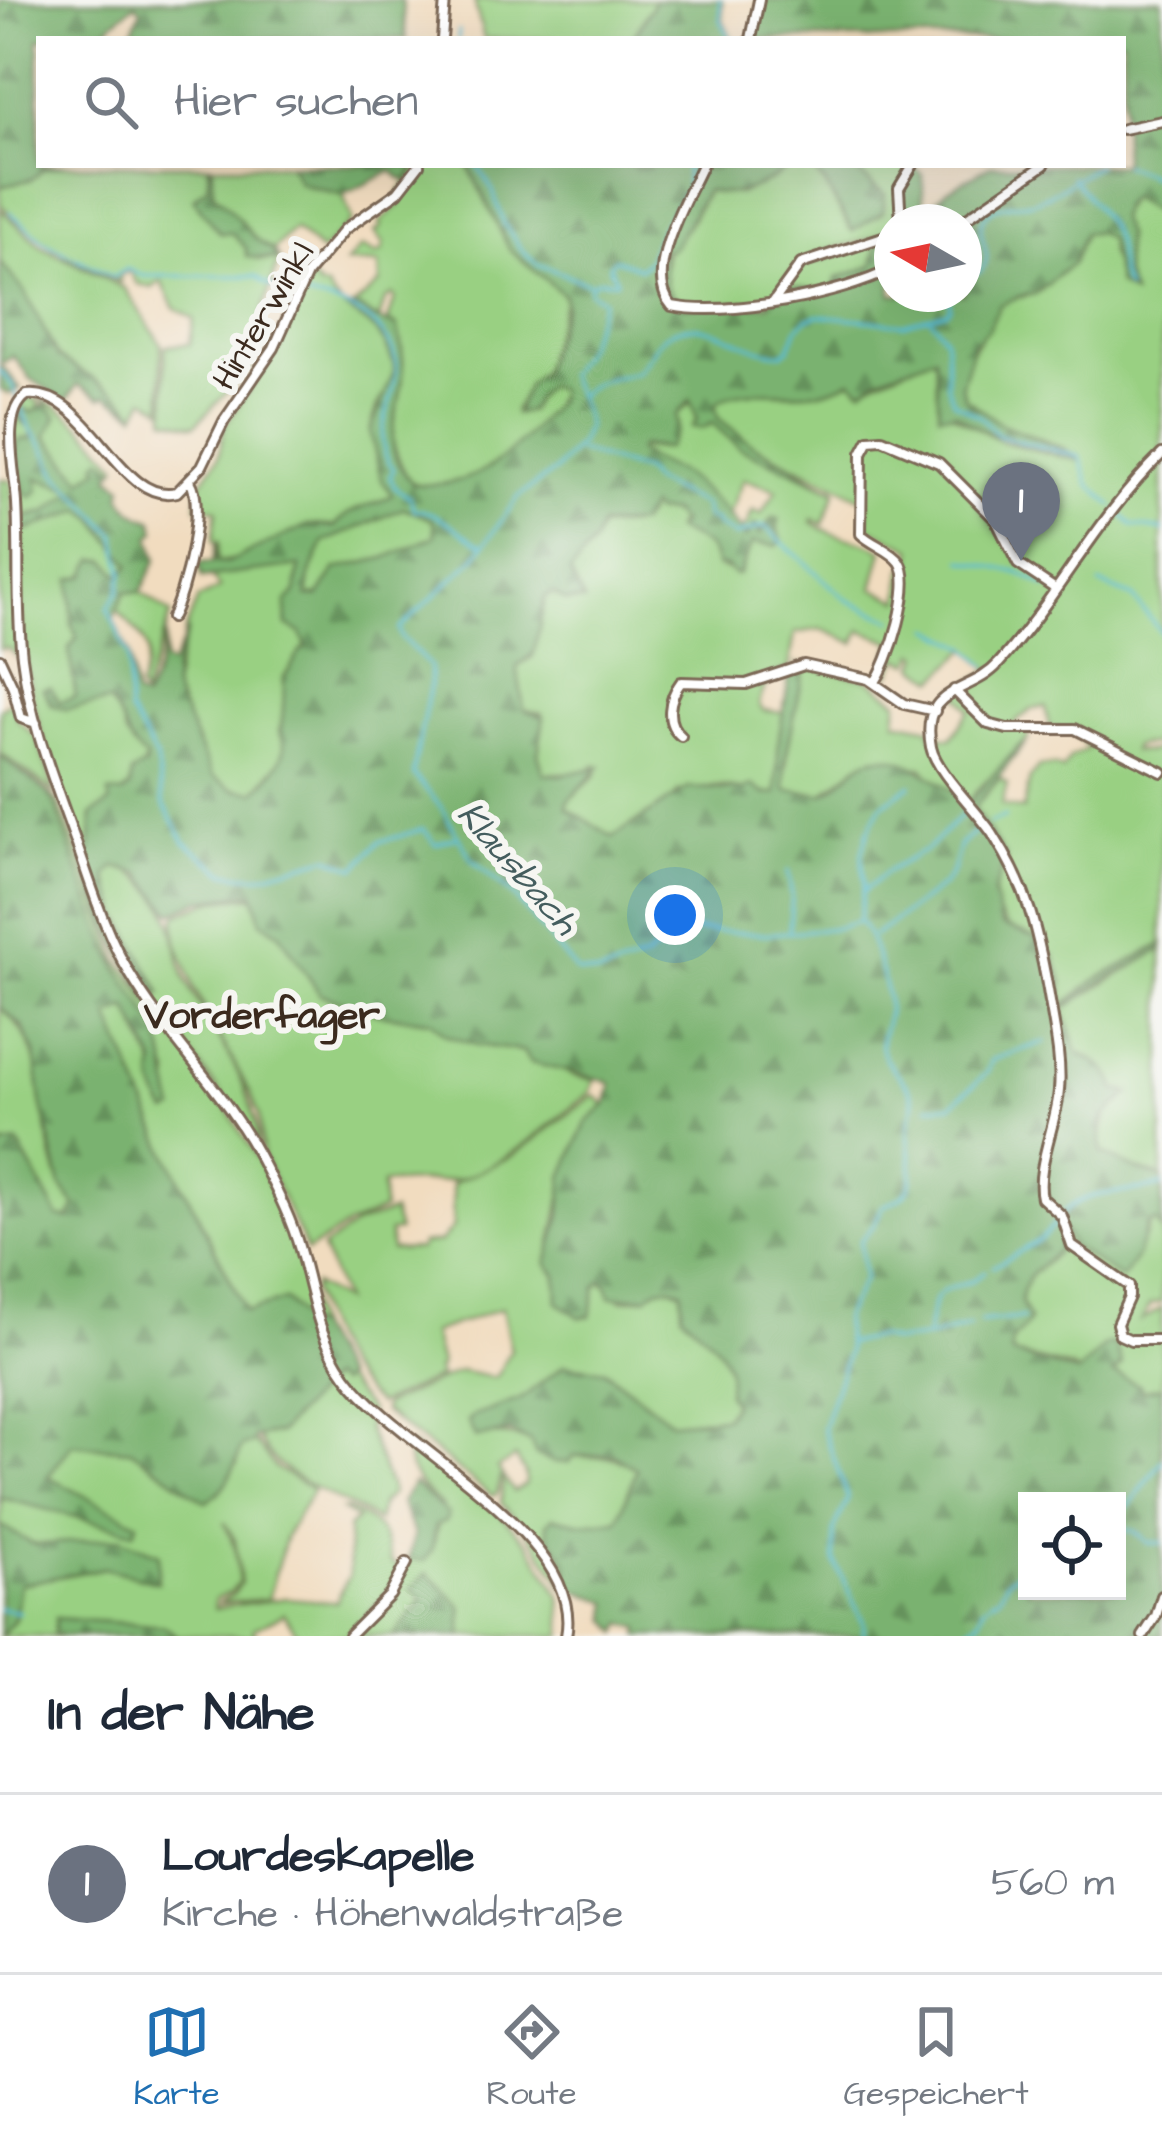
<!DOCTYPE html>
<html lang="de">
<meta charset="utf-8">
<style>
body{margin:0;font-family:"Architects Daughter",sans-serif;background:#f6f6f7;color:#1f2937}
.controls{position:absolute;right:36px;bottom:36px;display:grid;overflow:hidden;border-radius:0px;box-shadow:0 12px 48px #0002}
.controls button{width:108px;height:108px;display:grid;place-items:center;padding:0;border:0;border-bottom:3px solid #e0e1e3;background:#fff;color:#1f2937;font:60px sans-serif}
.compass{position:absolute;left:874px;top:204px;width:108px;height:108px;border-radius:50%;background:#fff;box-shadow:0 12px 48px #0002;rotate:279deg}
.you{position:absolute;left:675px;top:915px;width:42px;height:42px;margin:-30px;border:9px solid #fff;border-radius:50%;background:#1a73e8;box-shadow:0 0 0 18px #1a73e833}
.badge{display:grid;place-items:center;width:78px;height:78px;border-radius:50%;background:#1f6fb2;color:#fff;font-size:39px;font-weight:700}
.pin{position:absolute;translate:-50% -99px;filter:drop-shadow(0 3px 6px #0008)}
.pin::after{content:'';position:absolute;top:63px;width:42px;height:36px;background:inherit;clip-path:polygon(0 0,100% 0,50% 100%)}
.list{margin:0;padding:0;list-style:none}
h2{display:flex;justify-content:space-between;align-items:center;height:156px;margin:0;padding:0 48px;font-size:51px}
h2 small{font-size:39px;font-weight:400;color:#747a83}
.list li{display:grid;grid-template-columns:78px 1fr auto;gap:36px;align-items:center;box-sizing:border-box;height:180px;padding:0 48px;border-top:3px solid #e0e1e3}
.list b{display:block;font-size:45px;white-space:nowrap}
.list p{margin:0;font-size:39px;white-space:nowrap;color:#747a83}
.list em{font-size:39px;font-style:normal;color:#747a83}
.icon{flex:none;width:66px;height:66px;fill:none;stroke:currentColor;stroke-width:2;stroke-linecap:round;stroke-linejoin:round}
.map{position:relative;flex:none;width:1162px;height:1636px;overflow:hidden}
.search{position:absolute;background:#fff;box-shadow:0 12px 48px #0002;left:36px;right:36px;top:36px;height:132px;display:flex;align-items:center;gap:30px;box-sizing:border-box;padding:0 42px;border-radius:0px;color:#747a83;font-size:45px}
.sheet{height:336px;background:#fff}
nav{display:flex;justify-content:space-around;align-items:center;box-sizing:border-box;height:168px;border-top:3px solid #e0e1e3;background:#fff;font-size:33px;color:#747a83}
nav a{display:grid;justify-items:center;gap:6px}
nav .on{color:#1f6fb2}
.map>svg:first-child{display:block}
</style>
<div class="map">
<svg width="1162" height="1636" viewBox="0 0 1162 1636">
<defs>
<pattern id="forest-firs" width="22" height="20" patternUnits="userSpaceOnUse" patternTransform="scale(3)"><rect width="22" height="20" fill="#7ab270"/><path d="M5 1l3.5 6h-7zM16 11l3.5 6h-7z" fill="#65915b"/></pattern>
</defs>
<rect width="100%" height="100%" fill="#f6f6f2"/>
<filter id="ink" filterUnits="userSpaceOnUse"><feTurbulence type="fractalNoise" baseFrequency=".00833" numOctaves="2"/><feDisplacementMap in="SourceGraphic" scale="24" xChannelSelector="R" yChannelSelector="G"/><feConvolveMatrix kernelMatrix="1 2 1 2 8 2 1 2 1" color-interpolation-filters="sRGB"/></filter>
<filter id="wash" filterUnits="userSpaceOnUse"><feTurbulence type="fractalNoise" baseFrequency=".004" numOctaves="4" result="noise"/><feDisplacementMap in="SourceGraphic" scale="48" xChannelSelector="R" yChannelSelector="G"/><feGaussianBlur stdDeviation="2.7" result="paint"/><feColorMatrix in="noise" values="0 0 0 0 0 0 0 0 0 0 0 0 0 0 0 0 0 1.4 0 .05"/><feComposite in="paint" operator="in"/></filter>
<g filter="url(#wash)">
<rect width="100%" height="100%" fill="#f1dcbf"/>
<!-- green -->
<path fill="#99d082" stroke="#6a7d50" stroke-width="3" d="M474,0H655L632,39H484Z
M63,165H209L208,187L193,199L220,233H233L246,248V254L260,260L279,259L259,323L269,329L251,368L195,425L166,419L165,346L190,344L194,319L175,308L161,281L152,288L137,284L130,271L120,275V282C71,261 38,242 0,204V187L32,179L43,169Z
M212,165H290L306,186L343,195L352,221L321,252L294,229L274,250L258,242L213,192Z
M421,165H468L510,250L558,288L565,299L541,372L515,409L533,404L538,393L548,386L558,390C556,406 543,416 533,429C505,463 455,500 409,481C401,465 390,443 391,424C393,385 409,372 397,326L388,321L395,298L392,295L385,300L379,320L354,306L380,283L379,264L346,263L361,247L377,254L383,251L384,244L375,232L382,226L379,223L400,204L398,194Z
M794,165H808L825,184L851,230L885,195L849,165H910L898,222H892V232C831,254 811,240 772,301L681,306L663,284L666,250L687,227L707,190L739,194Z
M1130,197L1162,217V738L1153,744L1134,746L1132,751L1150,752L1162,747V944L1094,981L1062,1007V981C1042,957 995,928 994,899C993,887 999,872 1002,860L974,808L1000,778L1007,784L1002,805L1023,810L1030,778L1039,767L1055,766L1062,770L1070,758L1089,748L1076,736L1077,730L1049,727L1045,707L1032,709L1009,728L1030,730L1027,741L977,790L970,802L935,783L922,767L858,766L822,794L784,790L788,745L803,675L797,664L868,679L898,701L896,721L931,728V735L951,738L970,710L954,690L991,671L968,648L936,679L916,666L920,655L916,653L911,663L898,658L890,675L884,670L893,642L861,630L855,643L821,629L795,633L789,668C770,676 764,684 759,704L763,710L783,713L776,795L721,786L678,792L671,802L613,837L567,808L568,801L597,774L596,765L584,772L544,774L538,754L542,714L524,710C522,699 516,676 517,667L533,656L545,598L553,593L567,601H584L570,573L598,528L639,524L650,507L655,512L672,513L680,519L675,529C696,538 712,542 717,566L739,574L752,543L776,546L782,541L773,518L760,535L758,526L745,538L740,529L746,527L753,510L761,514L777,490L743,479L729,515L677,473L641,455L637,448L664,449L678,425L676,415L692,401L696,421L708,426L712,423L740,448L836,491L823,524L813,519L812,522C839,542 856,534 883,550L873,588L900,600L903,568L911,570L913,549L867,526V503L862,498L750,443L718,418L715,405C746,376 805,410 851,380L859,388L936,355L937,391L950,413L1003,442L1076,460L1063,448L1001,424L966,399C954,375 971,350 986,330C992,322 992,312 1000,305C1011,295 1025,299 1036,293C1058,281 1071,252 1084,233H1098L1109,239L1110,254L1130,292C1122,274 1120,233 1119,213Z
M0,209L42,247L125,289L161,344L163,408L145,398L136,414C119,386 84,378 60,358C35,337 25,289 0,262Z
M878,241L873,266L837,278L833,288L826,292L784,287L803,265Z
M309,276L320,287L327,288C345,321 381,316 393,361C399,385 375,401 372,422C370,437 384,483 392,495C373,508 349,506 335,526L308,525L239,559L217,562L219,542L213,541L217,509L197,507L198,488L218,458L225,425L271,358Z
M39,397C72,412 94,438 118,465L115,469L102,458L100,468L83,480L46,435L53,421L47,404Z
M27,398L35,399L41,406L32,413L21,410L18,418L31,430L32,440L22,439L36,478L70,488L73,492L71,497L46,512L21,518L9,428L11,411Z
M0,479L11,480L19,658L7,648L0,649Z
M404,508L434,520L435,536L385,558L336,569L319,596H307L310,574L324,542Z
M82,510L95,519L130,565L72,624L77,638L69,649L76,698L52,704L66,709L109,702L120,714L125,734L146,758C142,785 114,801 92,815L90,863L100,899L127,960L148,994L161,993L119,916L106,876L109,870C133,861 160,895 169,916C178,938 177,964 189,986C216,1037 256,1086 258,1146C217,1081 163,1026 125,959C107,927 97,891 84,857C62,794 36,730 26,664C19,619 22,572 21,527L27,530Z
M300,565L296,592L287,603V625L301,633L306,646L284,677L285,714L279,731L286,746L281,760L255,792L233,789L211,776L173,688L185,631L198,599L220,588L210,576Z
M125,592H141L171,614L143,696L139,689C157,641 145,644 117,609Z
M14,699L17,719L37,738L55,793L0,753V709Z
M47,792L58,802L119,961L222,1101L260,1163L296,1247L315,1327L308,1325L285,1300L247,1313L165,1150L109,1016L128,1007L175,1109L169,1092L170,1073L95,919Z
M255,896L261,921L280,934L320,994L379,1014L431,1021L446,1035L477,1045L523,1051L575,1076L595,1080L590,1093C556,1118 490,1179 447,1181C426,1182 404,1182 382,1184L383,1210L347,1226L307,1251L263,1157L259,1116L251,1094L194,988L177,942L175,919L178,914L214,900Z
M1162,949V1177L1140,1171L1102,1153L1100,1139L1108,1109L1130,1093L1116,1090C1109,1070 1098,1061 1078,1053L1062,1009Z
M0,1007C56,1054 36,1120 60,1182C63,1191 71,1197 76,1206L74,1213L64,1220L58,1217L19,1144L0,1146Z
M594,1095L606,1105C561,1146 563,1207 547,1263L557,1275L558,1302L580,1317L590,1316L596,1285L601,1281L622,1300L647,1297C657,1284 667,1285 682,1291V1314C706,1336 738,1357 727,1392L733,1403L725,1417L672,1422L605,1370L564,1365L521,1399L473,1417L475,1437C526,1430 527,1446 571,1455C602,1462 605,1448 637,1469L619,1520L582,1523L553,1517L548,1535L567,1557L568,1571L560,1579L525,1529L501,1503L503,1477L514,1492L526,1484L525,1473L516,1457L498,1468L501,1474L497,1494L492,1496L383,1411L384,1405L460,1371L494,1378C504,1369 502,1359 511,1351L502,1308L432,1333L440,1365L437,1370L439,1377L378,1404C342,1375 325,1335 312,1291L314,1285L343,1301L322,1248L357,1224L392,1212L398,1231L389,1232L391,1250L420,1249L421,1244L440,1242L453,1227L452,1184L514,1155Z
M1150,1222L1157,1223L1162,1231V1302L1149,1305L1142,1320L1162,1308V1387L1141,1391L1112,1371L1078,1373L1072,1368L1012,1354L1011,1341L1029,1320L1021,1302L1022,1291L1030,1276L1054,1255L1064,1227L1144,1238Z
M331,1377L338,1383L343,1379L370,1411L367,1428L392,1493L380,1505L378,1521C342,1498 276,1479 258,1437L279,1433Z
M254,1441L276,1468L313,1490L286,1535L268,1599L218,1603L234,1594L241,1583L235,1540L224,1522L235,1548L239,1582L231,1592L215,1599V1608L287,1598L336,1602L349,1576L348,1528L357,1519L342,1510L346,1509C377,1523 384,1528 390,1562L401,1568L395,1585L347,1636H299L284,1614L253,1629L256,1636H177L164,1626L54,1632L64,1636H0L15,1619L19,1584L104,1568L157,1581L119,1539L34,1545L0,1525L2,1497L137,1523L47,1477L72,1444L131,1450L206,1502L237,1463L240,1448Z
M410,1445L487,1501L528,1543L561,1596L563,1636H462V1607L423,1599L394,1636H352L369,1620L409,1559L424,1560L432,1550L442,1506C424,1490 401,1470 410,1445Z"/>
<!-- forest -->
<path fill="url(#forest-firs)" stroke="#5a6e47" stroke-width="3" fill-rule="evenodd" d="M0,0H402L406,39H130L141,9L135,4L112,23L100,39H39V165H63L43,169L32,179L0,187Z
M655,0H722L723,20L732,39H633Z
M760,0H1162V217L1130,197L1123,204L1119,219L1125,235L1124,273L1132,294L1118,285L1109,239L1098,233H1084L1073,263L1035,294L1020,296L1000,305L988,329L974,343L961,386L966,399L1001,424L1080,457L1079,460C1032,440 1001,448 956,413L939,414L935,356L880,377L862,389L851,380C805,409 746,376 715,405L718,418L750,443L836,491L740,448L712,423L703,428L692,427L697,419L690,400L676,415L677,431L667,448L641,446L637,451C654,465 674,467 688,478C710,496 732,515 745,538L755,525L760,534L773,518L779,519L777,529L782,541L776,546L752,543L739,574L734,575L725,566H717C713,542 695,540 675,530L681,523L672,513L654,512L650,507L639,524L600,526L594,542L570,573L584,601H566L553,593L545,597L534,653L517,667L524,710L544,717L538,754L544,774L561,775L600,767L568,801L567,808L613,837L688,788L742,790L752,785L765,794H776L779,737L790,671L802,670L803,675L785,761V790L822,794C838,788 846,775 859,765C896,738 939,787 970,801L1019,746L1027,741L974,808L1006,858L993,893L1001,925L1038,939L1041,955H1054L1062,981V1007L1094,981L1162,944V949L1097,985L1063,1010L1078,1053C1096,1062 1112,1069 1116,1090L1130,1093C1108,1117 1096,1110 1102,1153L1140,1171L1162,1177V1231L1155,1221L1147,1224L1137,1256L1122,1279L1072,1246L1064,1231L1058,1250L1030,1276L1022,1291L1021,1302L1029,1319C1025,1334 1007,1337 1012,1354L1078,1373L1106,1345L1115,1344L1122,1364L1113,1373L1140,1385L1142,1391L1162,1387V1636H639L640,1628L623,1623L619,1632L608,1620L609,1602L563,1586L560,1579L568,1571C567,1551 545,1542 547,1523L553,1517L582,1523L618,1520L637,1469L615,1455L573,1456L569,1462H554L536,1455L530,1441L510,1432L475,1437L468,1422L474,1416L521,1399L564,1365L604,1370L672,1422L725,1417L733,1404L727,1392C737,1357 706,1336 682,1314V1290C667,1285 657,1284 647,1297H610L607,1284L601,1281L596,1286L590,1316L579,1317L558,1302L557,1275L547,1263L561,1215L563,1177L586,1123L606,1105L612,1084C597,1076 550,1069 529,1062L523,1051L477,1045L446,1035L431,1021L379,1014L320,994L280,934L261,921L254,893L201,900L172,913L140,873L115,867L107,876L120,916L161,993L155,998C129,977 92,897 90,863C89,847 93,832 92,815L110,803L109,793L123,794L130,788L132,773L145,766L146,758C124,744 126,720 109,702L66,709L52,705L43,689L50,687L59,702L76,697L69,649L77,638L72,625L71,579L85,576L95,559L107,560L120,576L130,565L95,519L82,510L27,530L21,527V518L46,512L73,492L70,488L37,478L39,490L31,497L24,492L15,446L22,439H32L31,430L18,413L26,409L32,413L46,404L57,417L46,436L83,480L100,468L97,463L102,458L115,469L110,476L123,487L121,495C128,509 137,516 153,520L156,531L150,537L157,559L141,592H125L113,619L129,654L135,695L144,700C156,678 163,654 166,628L164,662L171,665L188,630L174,671L173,689L212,776L233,789L255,792C266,782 286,759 284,744C281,730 278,740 281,726C284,709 284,695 284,677C293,667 295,656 306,646L301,633L287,625L286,603L296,592L300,566L202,578L199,567L194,563L213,562L216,542L217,562L226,563L308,525L335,527C349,506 373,508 392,495L381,478L370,431L395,369C384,332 374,328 345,308H360L374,319L397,326C401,341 404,359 403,374C401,416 376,443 413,484C469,489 504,463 539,422C548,411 557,404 558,390L548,386L538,393L529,411L515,414L527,386L541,372L565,306L564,295L510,250L468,165H794C768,182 738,202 706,190L673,248L662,250L667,289L681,306L769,305C798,270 801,298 833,288L837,278L873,266L878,241L892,236V294H964V222H902L901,192L914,167L923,175V203L927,209L946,191L991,165H1123V39H753ZM404,508L434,520L435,536L385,558L336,569L319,596H307L310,574L324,542ZM1027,1501H1117V1591H1027Z
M209,165H212L213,193C230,206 241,224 256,239C266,248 273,247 279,259L247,257L246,248L232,233H220L193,199L208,187Z
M290,165H412L414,171L405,181L392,171L343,195L299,183Z
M808,165H849L885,195L883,212L853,231L825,184Z
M0,262L24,291L58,357L116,393L136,414L106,395L101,398L78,384L66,402L31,379L13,356L1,365L20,388L9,394L1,390Z
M0,756L47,792L55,805C75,858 91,912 116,964C128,989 151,1011 160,1037C169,1062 167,1086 175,1110L167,1113C159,1098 148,1080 156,1064L128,1008L109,1016L165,1150L246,1312L285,1300L308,1325L315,1327L344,1378L339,1384L330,1378L279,1433L254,1437V1441L241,1448C235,1468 225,1492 206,1502L131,1450L72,1444L48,1477L138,1523L134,1532L2,1498L0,1501V1146L18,1143L58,1217L69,1219L76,1206L61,1186L41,1102L35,1053L22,1026L0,1007Z
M413,1483L448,1514L446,1521L436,1525L432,1550L424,1561L409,1559L414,1534L401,1503Z
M0,1525L34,1545L119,1538L159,1554L157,1582L104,1568L20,1584L15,1619L0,1636Z
M427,1573L462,1607V1636H394L423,1600L412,1588Z
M56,1618L164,1626L177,1636H64L54,1633Z"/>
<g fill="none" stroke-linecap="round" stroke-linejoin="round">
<!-- stream -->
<path stroke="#56bcd4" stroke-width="3" d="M720,0L721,20L731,39
M458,39L459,31
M477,165L493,191L504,224L524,253L537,264L590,284
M1123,165L1162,180
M1072,177C1083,191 1112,226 1116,242C1120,260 1116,273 1127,289
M10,212L44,242L113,277L127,269L143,276H256C290,309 349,286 387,339C418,382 359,428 394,469L390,477L395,488L410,497
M964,266L978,273C1001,254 968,234 987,214C998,203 1018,205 1032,202C1045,199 1083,174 1097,165
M929,316L946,339L947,385L954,402L982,418L999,436L1080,457L1089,484L1112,505
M0,371L12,384L18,399
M578,397L567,375L585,348L603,300L590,292V284L598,280L617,281L609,265L615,259L640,268L648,261L661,229L687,188L685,165
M22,408L30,429L42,444L57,474L116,535L123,573L119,591L108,608L128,656L129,712L156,758L163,803L185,842L224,872L242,875L260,876L328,857L356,868L379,842L423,829L436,844L458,836
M577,451L644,471L652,481L704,505L707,519H714L718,526L735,536L764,526L847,600L893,620
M411,501L414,510C441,509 459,536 484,545
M1117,510L1133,526L1162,530
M962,560L1019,573L1046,587
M1100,584L1133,597L1162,634
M931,628L967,647L987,666
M990,823L1005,817
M788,871L792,897L789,933
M864,891L886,872L929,848L965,812
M859,919L864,884L862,854L868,831L881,806L911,785
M874,936L943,885L952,873L960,845L981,827
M928,1106L951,1105L987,1073L992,1060L1045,1042
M1063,1213C1090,1186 1128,1197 1162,1185
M993,1267L1041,1239L1058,1221
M980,1322L1023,1318
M926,1338C929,1326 930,1310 936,1299C943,1284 970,1287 985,1271
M849,1343L878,1337L895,1342L931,1337L970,1326
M1117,1511L1130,1505L1162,1461
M1117,1528L1134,1531L1148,1543H1162
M0,1609L19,1612
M863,1636L864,1624L834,1560V1530L848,1499L823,1428L848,1351L843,1318L864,1279L860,1241L874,1225L883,1206C929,1190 906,1164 909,1128C910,1115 917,1105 911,1092C904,1076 882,1064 881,1045C881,1033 888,1021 888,1008C888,990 872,933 859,921L837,928L767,934L691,930L670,938L645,959L597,975L577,972L514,896L472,860L441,807L413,774L430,685V666L401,637L399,629L474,559L519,496L556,470L580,443L587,425L578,397C595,377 614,379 637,372C649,361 655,341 669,333C706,311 744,354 783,353L789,349L797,328L807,319L818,315L903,324L947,311L950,307L948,294
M957,1636L979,1620L984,1606L999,1596L1006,1581L1027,1564"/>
</g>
</g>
<g filter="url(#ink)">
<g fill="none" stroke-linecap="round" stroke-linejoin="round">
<!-- minor casing -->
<g stroke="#7b6856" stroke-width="14">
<path id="minor" d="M442,39L445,0
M751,39L759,0
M1123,129L1162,121
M419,165L398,192L345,229L307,274L274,348L224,421L202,466L177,492C120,506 90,389 27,395C0,413 15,470 17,503C20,554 16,606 22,657C30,723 56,786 78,848C93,891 106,934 130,974C170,1042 229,1095 264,1166C278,1193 292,1221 300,1250C313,1295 317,1336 346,1376C399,1449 586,1535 566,1636
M702,165C686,200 642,273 672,306C728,317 842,295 892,269
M901,222L899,188L913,165
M961,222L1044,165
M774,301L801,264L892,234
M1162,454C1098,516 1058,597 999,663C971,695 919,685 931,747C936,772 979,812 994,836C1028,889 1037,929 1048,990C1053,1021 1062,1059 1059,1090C1057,1122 1035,1169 1042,1198L1062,1216L1072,1246L1129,1286V1297L1117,1324L1120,1335L1131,1340H1162
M171,618C185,592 206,506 190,481
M0,659L13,687L21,718L36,723
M874,683C889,664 915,584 900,562C891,550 871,544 861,534L862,453L869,440L882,439L939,463L996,520L1018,564L1054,588
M954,690L988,724L1007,729H1075L1162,772
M681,736C664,723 669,698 681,682L746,684L804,665L868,679L904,704L935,711
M349,1636L390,1595L407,1563
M1143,1636L1156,1616L1162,1596"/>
</g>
<!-- minor -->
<use href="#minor" stroke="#fff" stroke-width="8"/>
</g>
</g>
<g text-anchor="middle" stroke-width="12" stroke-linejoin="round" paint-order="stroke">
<!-- street labels -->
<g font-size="33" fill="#3b2a1e" stroke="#f6f6f2">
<text transform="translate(262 315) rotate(-59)" y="12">Hinterwinkl</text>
</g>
<!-- water labels -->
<g font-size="36" font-style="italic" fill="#445d5e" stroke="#f6f6f2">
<text transform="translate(519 867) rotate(49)" y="13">Klausbach</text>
</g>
<!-- quarter labels -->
<g font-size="39" font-weight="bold" fill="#3b2a1e" stroke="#f6f6f2">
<text x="262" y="1028">Vorderfager</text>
</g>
</g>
</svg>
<div class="controls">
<button><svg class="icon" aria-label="locate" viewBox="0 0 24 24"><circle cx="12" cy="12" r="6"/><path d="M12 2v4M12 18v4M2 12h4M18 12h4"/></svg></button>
</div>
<svg class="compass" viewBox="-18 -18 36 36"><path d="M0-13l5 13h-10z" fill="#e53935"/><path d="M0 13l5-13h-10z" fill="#747a83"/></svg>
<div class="you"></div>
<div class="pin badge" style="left:1021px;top:561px;background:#6b7280">1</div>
<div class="search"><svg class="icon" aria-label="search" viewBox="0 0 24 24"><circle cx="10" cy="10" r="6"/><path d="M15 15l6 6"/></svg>Hier suchen</div>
</div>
<section class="sheet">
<h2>In der Nähe<small></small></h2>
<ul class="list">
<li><span class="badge" style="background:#6b7280">1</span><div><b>Lourdeskapelle</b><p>Kirche · Höhenwaldstraße</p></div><em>560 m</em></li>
</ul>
</section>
<nav>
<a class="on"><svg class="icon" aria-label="map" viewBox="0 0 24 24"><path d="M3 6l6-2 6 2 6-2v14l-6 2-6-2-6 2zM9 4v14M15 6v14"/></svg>Karte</a>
<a><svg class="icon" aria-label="directions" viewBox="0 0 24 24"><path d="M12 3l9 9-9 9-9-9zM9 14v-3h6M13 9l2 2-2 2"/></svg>Route</a>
<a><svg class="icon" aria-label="saved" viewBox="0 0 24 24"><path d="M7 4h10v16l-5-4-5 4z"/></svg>Gespeichert</a>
</nav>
